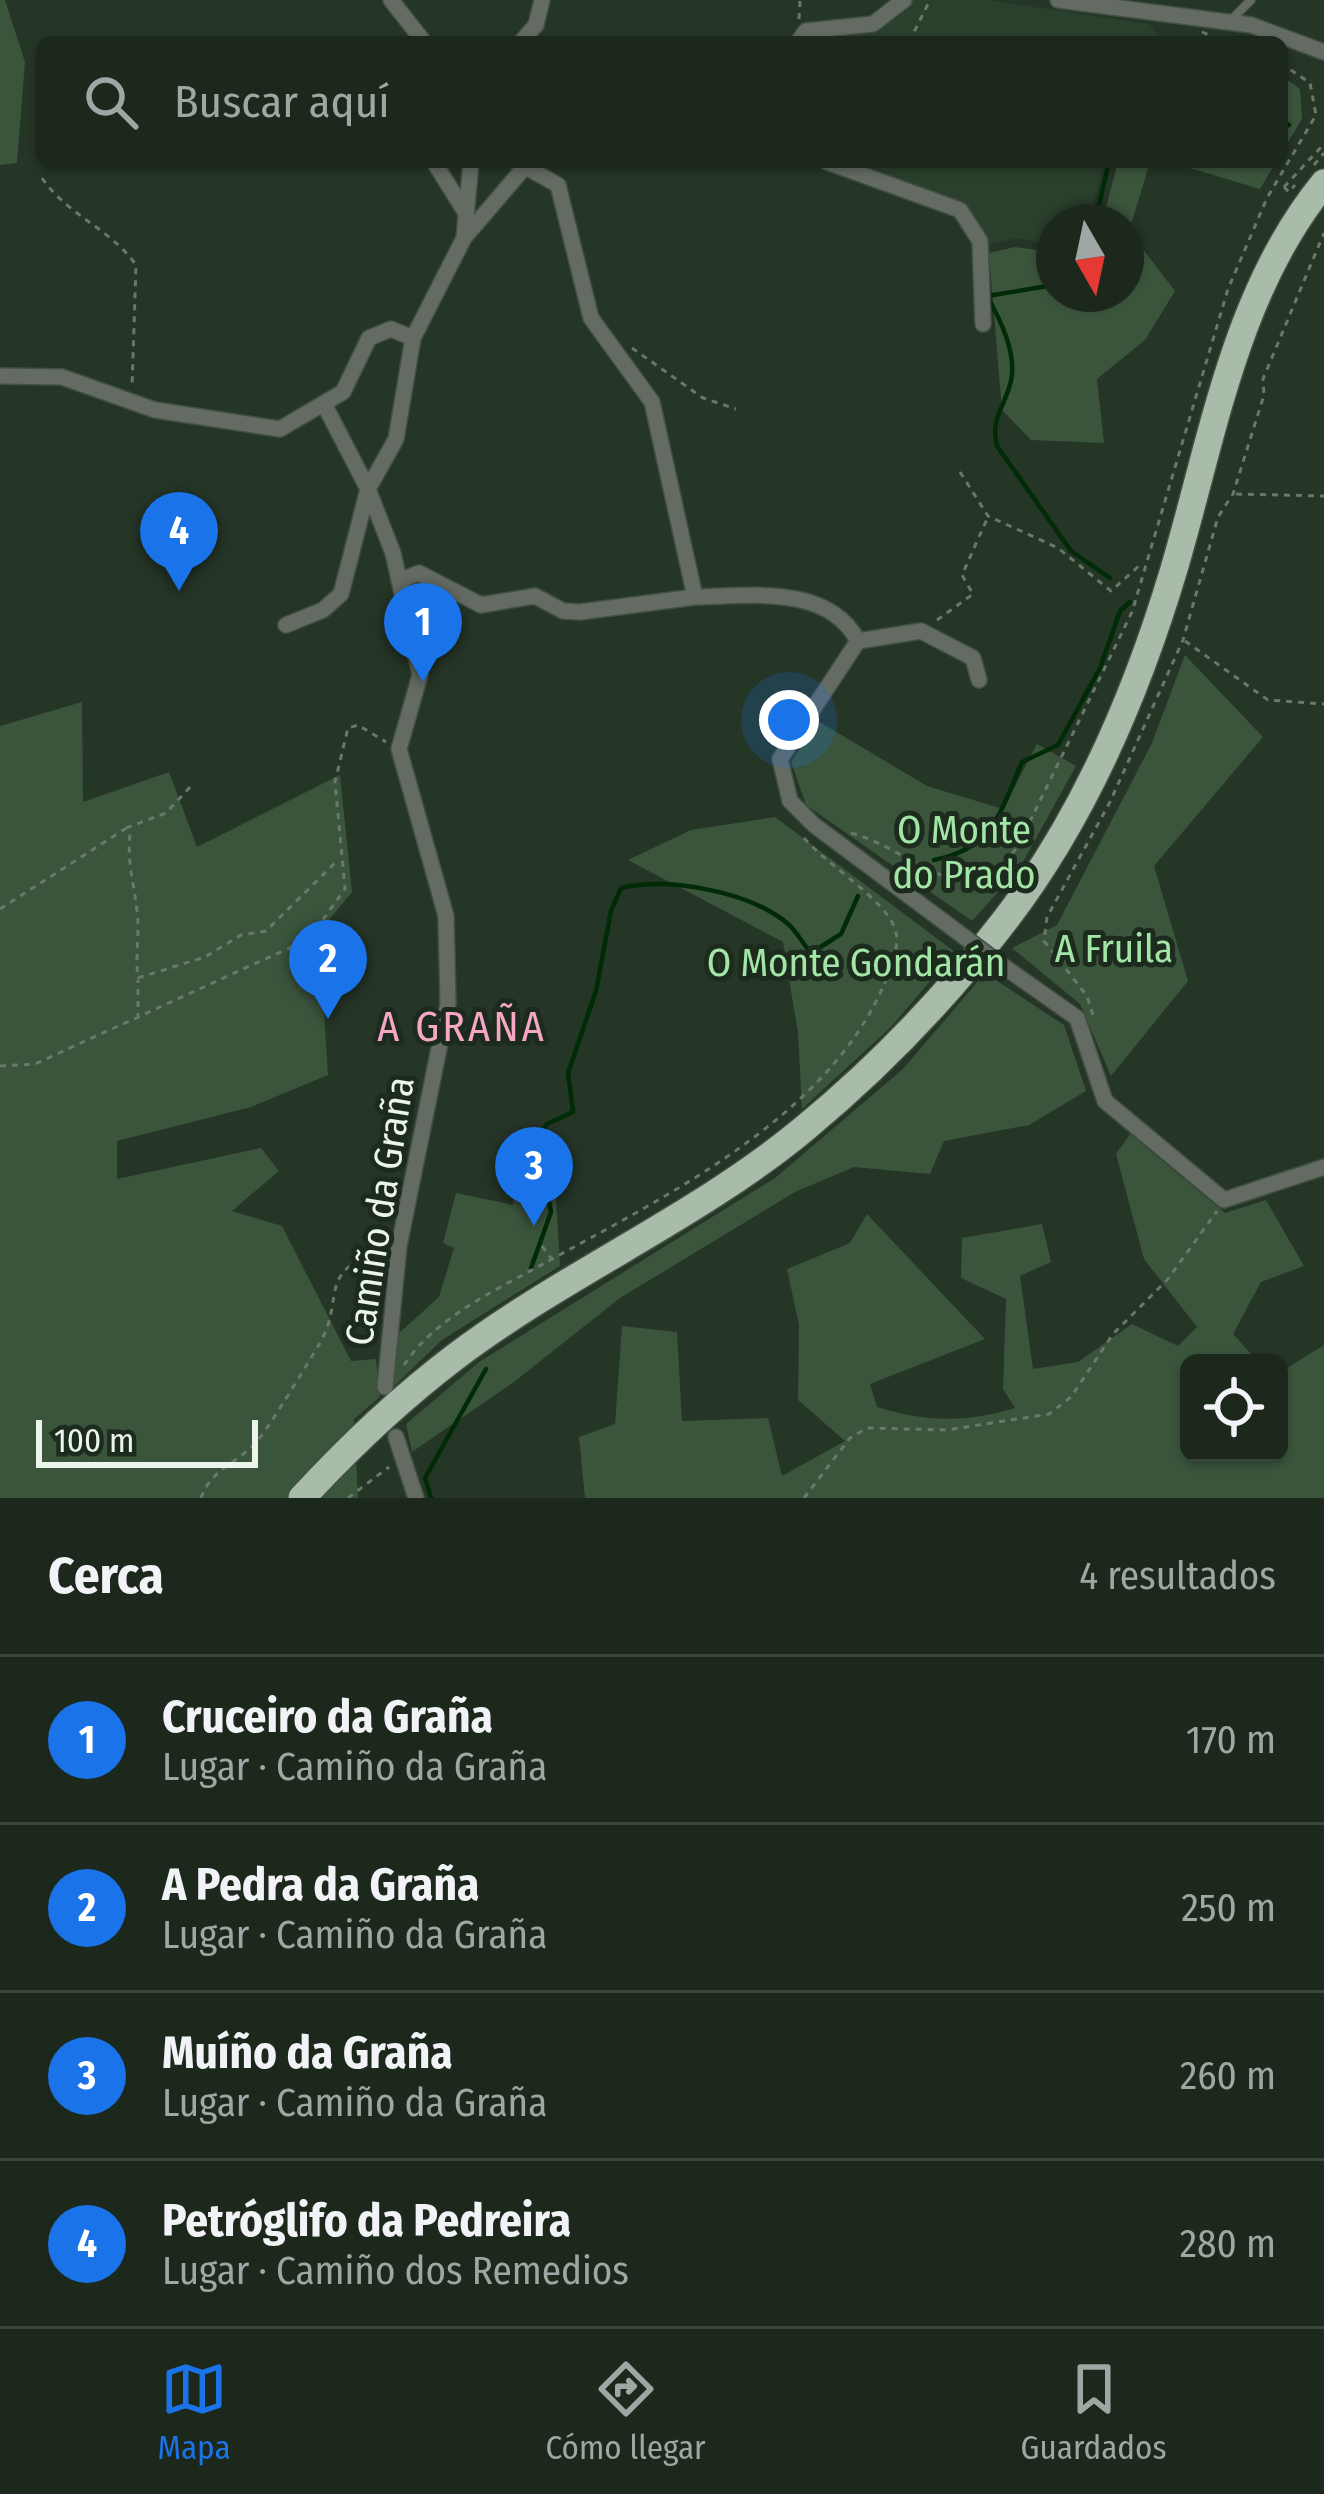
<!DOCTYPE html>
<html lang="es">
<meta charset="utf-8">
<style>
body{margin:0;font-family:"Fira Sans Condensed",sans-serif;background:#253025;color:#f1f3f6}
.controls{position:absolute;right:36px;bottom:36px;display:grid;overflow:hidden;border-radius:18px;box-shadow:0 3px 9px #0004}
.controls button{width:108px;height:108px;display:grid;place-items:center;padding:0;border:0;border-bottom:3px solid #3a443b;background:#1c281c;color:#f1f3f6;font:60px sans-serif}
.compass{position:absolute;left:1036px;top:204px;width:108px;height:108px;border-radius:50%;background:#1c281c;box-shadow:0 3px 9px #0004;rotate:171deg}
.scale{position:absolute;left:36px;bottom:30px;width:222px;box-sizing:border-box;padding-left:12px;border:6px solid #ebf5eb;border-top:0;font-size:33px;line-height:42px;white-space:nowrap;color:#ebf5eb;-webkit-text-stroke:9px #1c2b1d;paint-order:stroke}
.you{position:absolute;left:789px;top:720px;width:42px;height:42px;margin:-30px;border:9px solid #fff;border-radius:50%;background:#1a73e8;box-shadow:0 0 0 18px #1a73e833}
.badge{display:grid;place-items:center;width:78px;height:78px;border-radius:50%;background:#1a73e8;color:#fff;font-size:39px;font-weight:700}
.pin{position:absolute;translate:-50% -99px;filter:drop-shadow(0 3px 6px #0008)}
.pin::after{content:'';position:absolute;top:63px;width:42px;height:36px;background:inherit;clip-path:polygon(0 0,100% 0,50% 100%)}
.list{margin:0;padding:0;list-style:none}
h2{display:flex;justify-content:space-between;align-items:center;height:156px;margin:0;padding:0 48px;font-size:51px}
h2 small{font-size:39px;font-weight:400;color:#a0a6a3}
.list li{display:grid;grid-template-columns:78px 1fr auto;gap:36px;align-items:center;box-sizing:border-box;height:168px;padding:0 48px;border-top:3px solid #3a443b}
.list b{display:block;font-size:45px;white-space:nowrap}
.list p{margin:0;font-size:39px;white-space:nowrap;color:#a0a6a3}
.list em{font-size:39px;font-style:normal;color:#a0a6a3}
.icon{flex:none;width:66px;height:66px;fill:none;stroke:currentColor;stroke-width:2;stroke-linecap:round;stroke-linejoin:round}
.map{position:relative;flex:none;width:1324px;height:1498px;overflow:hidden}
.search{position:absolute;background:#1c281c;box-shadow:0 3px 9px #0004;left:36px;right:36px;top:36px;height:132px;display:flex;align-items:center;gap:30px;box-sizing:border-box;padding:0 42px;border-radius:18px;color:#a0a6a3;font-size:45px}
.sheet{height:828px;background:#1c281c}
nav{display:flex;justify-content:space-around;align-items:center;box-sizing:border-box;height:168px;border-top:3px solid #3a443b;background:#1c281c;font-size:33px;color:#a0a6a3}
nav a{display:grid;justify-items:center;gap:6px}
nav .on{color:#1a73e8}
.map>svg:first-child{display:block}
</style>
<div class="map">
<svg width="1324" height="1498" viewBox="0 0 1324 1498">
<rect width="100%" height="100%" fill="#253526"/>
<!-- built -->
<path fill="#2b402c" d="M910,0H987L1149,24L1164,42H852L855,30L884,25Z
M844,162H1104L1089,222H1054V246L1017,238L985,246L974,218Z"/>
<!-- green -->
<path fill="#3b553d" d="M0,0H5L25,62L17,163L0,165Z
M1282,76L1300,89L1302,119L1282,152Z
M1118,162H1150L1129,231L1175,291L1145,340L1097,379L1104,443L1031,440L1002,410L989,253L1015,247L1054,252V294H1126V222H1102Z
M1170,162H1276L1260,189Z
M1185,655L1263,737L1154,866L1188,981L1111,1076L1080,1004L1012,948L1057,925L1152,743Z
M82,702L83,802L169,772L197,847L340,775L352,892L319,932L328,1075L251,1107L117,1141V1179L261,1148L279,1171L232,1211L282,1226L351,1361L376,1359L380,1397L354,1419L358,1498H0V726Z
M818,721L927,786L1003,809L1037,744L1076,766L1019,869L972,921L806,805L791,762Z
M775,817L955,952L891,1027L802,1109L798,1033L783,942L628,860L691,830Z
M985,973L1064,1025L1086,1091L1029,1125L944,1141L930,1174L854,1167L795,1192L620,1298L514,1382L412,1452L406,1424L479,1362L775,1178L903,1069Z
M1130,1134L1225,1213L1266,1200L1304,1266L1261,1282L1233,1334L1259,1363H1189V1453H1279V1373L1324,1345V1498H585L579,1437L615,1424L622,1326L677,1332L682,1421L768,1418L782,1476L845,1441L798,1400L799,1325L787,1269L850,1243L867,1214L985,1339L870,1384L877,1407C924,1422 967,1423 1015,1408L1003,1389L1006,1299L961,1278L962,1238L1042,1224L1051,1262L1020,1276L1033,1369L1078,1362L1132,1324L1178,1346L1197,1327L1144,1259L1116,1154Z
M555,1183L560,1266L442,1340L390,1390L397,1335L439,1297L454,1248L443,1243L456,1193L513,1205L514,1189Z"/>
<g fill="none" stroke-linecap="round" stroke-linejoin="round">
<!-- stream -->
<path stroke="#002b06" stroke-width="4.5" d="M1174,42H1176
M1282,121L1289,125
M1095,222L1109,162
M1054,285L987,296C1000,319 1017,353 1011,381C1005,407 990,418 997,446L1071,551L1110,578
M934,860C993,849 1000,813 1022,762L1058,745L1100,668L1120,611L1130,602
M531,1268L551,1212L537,1139L547,1124L573,1112L568,1073L596,991L611,911L621,888C668,877 748,891 787,923C796,930 803,944 811,953L841,934L858,896
M431,1498L425,1478L486,1369"/>
<!-- lane casing -->
<g stroke="#415042" stroke-width="10">
<path id="lane" d="M1231,20L1251,0"/>
</g>
<!-- street casing -->
<g stroke="#415042" stroke-width="18">
<path id="street" d="M391,0L424,42
M1058,0L1251,25L1324,52
M521,42L536,25L542,0
M798,42L806,31L873,24L904,0
M434,162L464,210
M517,162L558,185L591,318L652,402L695,597C749,596 828,584 858,641L780,759L790,801L814,825L963,936
M827,162L960,210L980,241L983,324
M464,238L471,162
M0,376L62,377L155,410L280,429L343,392L369,338L391,329L413,338
M324,404L368,489L396,439L413,338L464,238L529,162
M368,489L393,553L420,675L399,749L446,916L448,1004L399,1246L385,1387
M399,581L419,573L481,605L535,596L563,611L580,612L695,597
M286,625L323,610L341,594L368,489
M858,641L921,631L973,658L979,680
M996,961L1077,1018L1105,1101L1224,1200L1324,1167
M396,1437L416,1498"/>
</g>
<!-- highway casing -->
<g stroke="#415042" stroke-width="30">
<path id="highway" d="M302,1498C348,1448 401,1398 455,1357C566,1273 698,1217 805,1128C880,1066 947,996 1006,919C1085,816 1137,693 1174,569C1213,437 1235,292 1324,183"/>
</g>
<!-- path -->
<path stroke="#6a786b" stroke-width="3" stroke-dasharray="6 6" stroke-linecap="butt" d="M799,19L800,0
M1202,32L1224,42
M909,42L930,0
M1314,165L1324,153
M42,178C68,216 110,228 136,265L132,388
M1284,187L1289,192L1295,185
M1284,187L1324,144
M632,348L703,398L736,409
M960,472L988,516L1058,548L1111,591L1141,564
M1236,494L1324,496
M937,620L973,594L962,575L987,519
M1185,641L1268,700L1324,704
M126,828L166,813L191,786
M851,833C916,850 964,921 1018,846L1132,612L1228,289L1267,198L1316,115L1310,83L1282,64
M0,909L125,829L130,834C127,863 134,883 137,911C140,932 135,955 138,978L205,957L241,935L266,931L338,860
M1093,1015L1087,996L1044,941L1047,917L1110,802L1183,640L1218,517L1233,494L1264,395L1263,379L1324,233
M138,1019V980
M0,1066L35,1064L309,939L345,889L335,782L348,728L358,725L386,742
M542,1246L551,1258
M404,1365C435,1318 494,1291 543,1264C664,1197 824,1120 883,987C890,969 902,944 894,926C881,897 826,864 803,837
M201,1498C211,1468 241,1462 259,1439C275,1418 306,1366 320,1343C346,1296 315,1271 384,1251
M348,1498L389,1467
M804,1498L850,1438L867,1428L947,1430L1049,1414L1071,1397L1113,1334L1168,1279L1217,1211"/>
<!-- lane -->
<use href="#lane" stroke="#636b63" stroke-width="8"/>
<!-- street -->
<use href="#street" stroke="#636b63" stroke-width="15"/>
<!-- highway -->
<use href="#highway" stroke="#a9bca9" stroke-width="27"/>
<!-- street-bridge casing -->
<g stroke="#415042" stroke-width="18" stroke-linecap="butt">
<path id="street-bridge" d="M963,936L996,961"/>
</g>
<!-- street-bridge -->
<use href="#street-bridge" stroke="#636b63" stroke-width="15"/>
</g>
<g text-anchor="middle" stroke-width="10" stroke-linejoin="round" paint-order="stroke">
<!-- park labels -->
<g font-size="39" fill="#a2e5a6" stroke="#1c2b1d">
<text x="964" y="843">O Monte<tspan x="964" dy="45">do Prado</tspan></text>
<text x="1114" y="962">A Fruila</text>
<text x="856" y="976">O Monte Gondarán</text>
</g>
<!-- street labels -->
<g font-size="39" fill="#ebf5eb" stroke="#1c2b1d">
<text transform="translate(379 1211) rotate(-81)" y="14">Camiño da Graña</text>
</g>
<!-- neighbourhood labels -->
<g font-size="42" letter-spacing="3" fill="#f6a7c4" stroke="#1c2b1d">
<text x="462" y="1041">A GRAÑA</text>
</g>
</g>
</svg>
<div class="controls">
<button><svg class="icon" aria-label="locate" viewBox="0 0 24 24"><circle cx="12" cy="12" r="6"/><path d="M12 2v4M12 18v4M2 12h4M18 12h4"/></svg></button>
</div>
<svg class="compass" viewBox="-18 -18 36 36"><path d="M0-13l5 13h-10z" fill="#e53935"/><path d="M0 13l5-13h-10z" fill="#a0a6a3"/></svg>
<div class="scale">100 m</div>
<div class="you"></div>
<div class="pin badge" style="left:423px;top:682px">1</div>
<div class="pin badge" style="left:328px;top:1019px">2</div>
<div class="pin badge" style="left:534px;top:1226px">3</div>
<div class="pin badge" style="left:179px;top:591px">4</div>
<div class="search"><svg class="icon" aria-label="search" viewBox="0 0 24 24"><circle cx="10" cy="10" r="6"/><path d="M15 15l6 6"/></svg>Buscar aquí</div>
</div>
<section class="sheet">
<h2>Cerca<small>4 resultados</small></h2>
<ul class="list">
<li><span class="badge">1</span><div><b>Cruceiro da Graña</b><p>Lugar · Camiño da Graña</p></div><em>170 m</em></li>
<li><span class="badge">2</span><div><b>A Pedra da Graña</b><p>Lugar · Camiño da Graña</p></div><em>250 m</em></li>
<li><span class="badge">3</span><div><b>Muíño da Graña</b><p>Lugar · Camiño da Graña</p></div><em>260 m</em></li>
<li><span class="badge">4</span><div><b>Petróglifo da Pedreira</b><p>Lugar · Camiño dos Remedios</p></div><em>280 m</em></li>
</ul>
</section>
<nav>
<a class="on"><svg class="icon" aria-label="map" viewBox="0 0 24 24"><path d="M3 6l6-2 6 2 6-2v14l-6 2-6-2-6 2zM9 4v14M15 6v14"/></svg>Mapa</a>
<a><svg class="icon" aria-label="directions" viewBox="0 0 24 24"><path d="M12 3l9 9-9 9-9-9zM9 14v-3h6M13 9l2 2-2 2"/></svg>Cómo llegar</a>
<a><svg class="icon" aria-label="saved" viewBox="0 0 24 24"><path d="M7 4h10v16l-5-4-5 4z"/></svg>Guardados</a>
</nav>
